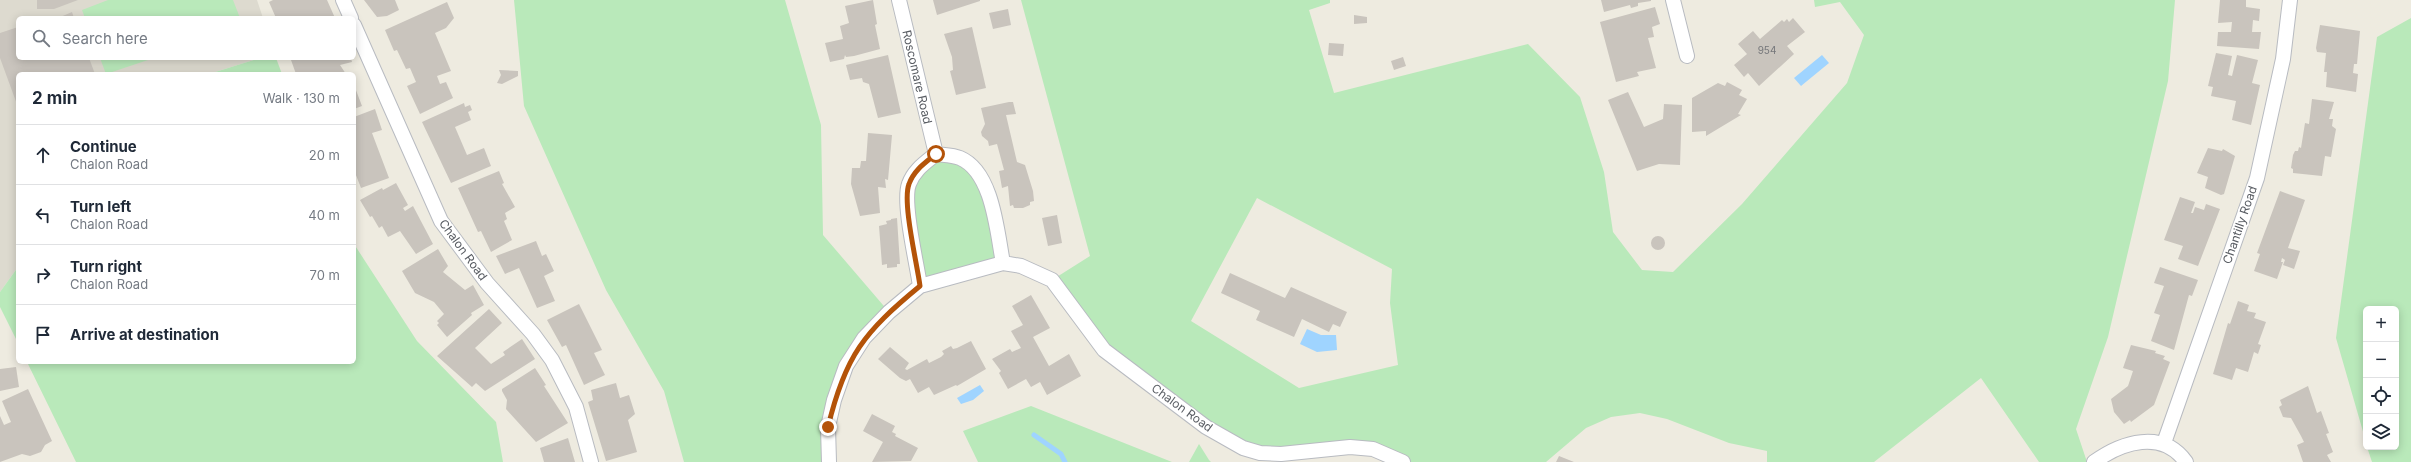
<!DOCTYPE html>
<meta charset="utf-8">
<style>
body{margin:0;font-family:Inter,sans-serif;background:#f2f2f3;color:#1f2937}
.controls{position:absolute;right:12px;bottom:12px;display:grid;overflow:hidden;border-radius:6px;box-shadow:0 2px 10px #0003}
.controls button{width:36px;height:36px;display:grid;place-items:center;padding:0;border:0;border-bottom:1px solid #e0e1e3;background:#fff;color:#1f2937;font:20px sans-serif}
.stop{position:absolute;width:12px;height:12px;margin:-9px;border:3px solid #b45309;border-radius:50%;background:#fff}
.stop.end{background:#b45309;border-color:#fff;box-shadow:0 1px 4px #0008}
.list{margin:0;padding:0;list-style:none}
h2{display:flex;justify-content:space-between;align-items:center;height:52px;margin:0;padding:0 16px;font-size:17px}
h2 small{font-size:13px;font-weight:400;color:#747a83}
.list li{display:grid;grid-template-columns:26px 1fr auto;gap:12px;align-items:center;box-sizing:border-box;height:60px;padding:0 16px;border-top:1px solid #e0e1e3}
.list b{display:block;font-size:15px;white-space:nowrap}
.list p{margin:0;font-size:13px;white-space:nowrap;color:#747a83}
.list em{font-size:13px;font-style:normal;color:#747a83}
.icon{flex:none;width:22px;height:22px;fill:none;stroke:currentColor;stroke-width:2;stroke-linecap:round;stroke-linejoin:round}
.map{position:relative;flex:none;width:2411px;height:462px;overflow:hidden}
.search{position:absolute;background:#fff;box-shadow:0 2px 10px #0003;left:16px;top:16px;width:340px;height:44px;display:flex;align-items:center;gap:10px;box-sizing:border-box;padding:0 14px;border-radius:6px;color:#747a83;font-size:15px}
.panel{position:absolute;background:#fff;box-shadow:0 2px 10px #0003;left:16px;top:72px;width:340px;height:292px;border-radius:6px}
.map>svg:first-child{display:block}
</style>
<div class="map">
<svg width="2411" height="462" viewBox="0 0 2411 462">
<rect width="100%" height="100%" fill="#eeebe0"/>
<!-- education -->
<path fill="#dddacf" d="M0,0H257L263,18H18V58H260L209,74H18V267L0,292Z"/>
<!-- green -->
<path fill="#b9e9ba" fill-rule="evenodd" d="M108,0H233L240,18H85L82,10Z
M514,0H785L821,125L823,235L889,312L864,338L834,400L829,462H684L664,391L606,290L524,106Z
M1021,0H1330V3L1309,10L1334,93L1528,44L1580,97L1604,172L1613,232L1642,270L1673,272L1742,204L1847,83L1864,35L1840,2L1815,7L1814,0H2175L2168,81L2108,337L2076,429L2087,462H2039L1981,378L1874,462H1767V451L1729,443L1667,419L1640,413L1611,417L1586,428L1546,462H1403L1373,449L1260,453L1123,365L1052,280L1090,256ZM1257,198L1392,269L1390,303L1398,365L1299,388L1191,321Z
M2411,18V462H2372L2367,447H2396V309H2366V442L2336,338L2377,37Z
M100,58H154L106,74Z
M260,58H276L282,74H209Z
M936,154L978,171L1003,263L920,286L907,203L918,168Z
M354,244L417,341L496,422L503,462H76L27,362H354Z
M18,267V343L0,307V292Z
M1031,406L1172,462H978L963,431Z
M1199,444L1209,460L1211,462H1189Z"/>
<!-- water -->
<path fill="#9fd4ff" d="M1822,55L1829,63L1801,86L1794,78Z
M1307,329L1321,335H1336L1337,350L1317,352L1300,344Z
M980,385L984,391L973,400L961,404L957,398Z"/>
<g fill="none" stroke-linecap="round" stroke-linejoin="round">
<!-- stream -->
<path stroke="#9fd4ff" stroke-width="5" d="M1034,435L1061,454L1065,462"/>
</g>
<!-- building -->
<path fill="#c9c4bd" d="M37,0H78L54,9H37Z
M273,0H327L335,18H276L269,2Z
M364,0H395L399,10L387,16L377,17Z
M873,0L877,24L875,25L880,49L854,56L846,57L845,55L844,59L830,62L825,43L843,39L840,26L849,23L845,6Z
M933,0H980V1L937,15Z
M1601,0H1651V1L1638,3V6L1631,8L1630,5L1604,12Z
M2220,0H2246V7L2260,9L2259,21L2253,20L2252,32H2261L2259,49L2217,46L2218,32H2231L2232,22L2218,23Z
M447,2L454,18L446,28L435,33L451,71L437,76L440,84L446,82L453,98L420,114L407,86L416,82L410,68L406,69L397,50L394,51L385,30Z
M1655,7L1660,24L1652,27L1654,37L1648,38L1656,68L1637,72L1639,76L1616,82L1600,22Z
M1008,9L1011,25L993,29L989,13Z
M72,12L74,18H58Z
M1354,15L1367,17V23L1354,24Z
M1793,18L1805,32L1787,46L1794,54L1759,86L1748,73L1744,77L1734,65L1747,54L1738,44L1753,31L1760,39L1782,20L1784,22L1787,19L1789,22Z
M2320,25L2360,31L2357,64H2354L2353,73L2358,74L2356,92L2326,87L2327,72H2324L2326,53L2317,52L2316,48Z
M18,27V58H89L95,74H18V107L0,58V33Z
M972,27L986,88L956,95L950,71L953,70L952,57L944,34Z
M1329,43L1344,44L1343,56L1328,55Z
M2216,53L2232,56L2228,75L2232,76L2237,55L2258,60L2252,83L2260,85L2251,125L2232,120L2236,101L2211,96L2213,87L2208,86Z
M888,55L901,113L878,118L869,84L863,82L862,78L850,80L846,65Z
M1403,57L1406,66L1394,70L1391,61Z
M299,58H351L352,62L340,65L346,74H296L291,60Z
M499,70L518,71V76L502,84L497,83L501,75Z
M1727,82L1742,90L1739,95L1747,99L1738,114L1741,115L1706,136V131L1692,132V98L1718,83L1725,86Z
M354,85L362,106L354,109Z
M1628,92L1644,127L1663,119L1664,104L1682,105L1680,165L1659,164L1637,171L1608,100Z
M2312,99L2334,102L2329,119H2333L2332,126L2336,129L2334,140L2331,157L2325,156L2322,176L2293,173V169L2291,168L2293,155L2295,151H2298L2299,147L2301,148L2305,123L2309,124Z
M1009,102H1013L1016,114L1006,115L1017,162L1025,165L1033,191L1034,201L1030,202V205L1023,208H1014L1013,205L1010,206L1008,186L1002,188L999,171L1004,170L997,144L989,146L988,141L982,136L981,132L985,124L981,108Z
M464,103L465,107L470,105L472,110L468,112L471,120L455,127L467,155L484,148L491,166L451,183L422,122Z
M375,109L382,130L372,133L389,178L361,188L354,170V117Z
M868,133L892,135L888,180L885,179L886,188L878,187L880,213L860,216L851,184L852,168H860L861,161H866Z
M2208,148L2222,151L2223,149L2235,156L2224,194L2221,195L2205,188L2208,177L2197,173Z
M499,171L504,183L502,184L515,207L505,213L507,219L504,221L512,240L491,252L481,231L478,232L458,188Z
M396,183L408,205L403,208L405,211L413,206L433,244L416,254L400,231L388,237L382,226L379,228L372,216L370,217L360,200L382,188L383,190Z
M2280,191L2305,200L2288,248L2300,251L2294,269L2283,265L2285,260L2282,258L2281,262H2283L2277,279L2254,271L2260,254L2257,253Z
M2180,197L2195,202L2191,213H2193L2195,207L2204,210L2206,204L2220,209L2198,266L2178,259L2183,246L2164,240Z
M1057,215L1062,243L1048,246L1042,218Z
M897,218L900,264H897V267L887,268V264L882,265L879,226L887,224L886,221L891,220V219Z
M1651 243a7 7 0 1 1 14 0a7 7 0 1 1-14 0Z
M536,241L542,256L546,254L554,271L544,276L555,301L537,308L519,268L505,274L496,256Z
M438,249L448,266L443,272L465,290L473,285L484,305L471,313L472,315L447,337L437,325L439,323L437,321L444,314L434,302L415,293L402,271Z
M2160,267L2198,280L2192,296L2189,295L2174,350L2151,341L2160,315L2154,313L2164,286L2154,283Z
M1230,273L1285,298L1291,287L1347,312L1340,327L1333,324L1329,332L1302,319L1294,337L1256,320L1260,311L1221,293Z
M1031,295L1050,328L1033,337L1049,366L1069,354L1081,376L1047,395L1040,382L1031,387L1026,379L1008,389L999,373L1001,371L992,359L1010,349L1012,352L1021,348L1011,331L1023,325L1012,306Z
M2238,301L2249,305L2247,311L2256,313L2254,318L2266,322L2258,344L2261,345L2258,354L2254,352L2248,372L2236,368L2232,380L2213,374L2228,323L2230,324Z
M579,304L602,350L594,353L605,375L584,385L566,345L562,347L547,320Z
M489,309L502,323L475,348L491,364L505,355L503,352L522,339L535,359L485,391L476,383L472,387L437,356Z
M971,341L986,369L957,386L956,385L934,395L929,387L918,393L910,379L906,381L900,378L878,359L890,347L909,363L905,369L907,370L927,359L929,363L941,357L944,354L942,351L951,346L953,349L957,348Z
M2131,345L2156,351L2155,353L2165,356L2163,359L2170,362L2154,405L2131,422L2130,420L2124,424L2114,412L2111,399L2128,386L2133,371L2123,368Z
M16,367L19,387L0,391V369Z
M535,368L546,385L544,386L568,423L536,442L506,409L507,400L502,391V389Z
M616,383L620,398L629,395L635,414L628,420L637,452L606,461L588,402L593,400L591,390Z
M2308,386L2317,413L2321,411L2329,433L2326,434L2333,452L2327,455L2331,462H2303L2297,445L2304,442L2301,436L2291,418L2283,417L2279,407L2282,405L2280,400Z
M28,389L52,441L45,445L41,452L30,456L22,454L0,462V416L4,425L11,422L2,401Z
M872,414L895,426L892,432L896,434L895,436L918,448L911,461L872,462L883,442L863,431Z
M568,438L575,462H544L540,448Z
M1559,456L1574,462H1556Z"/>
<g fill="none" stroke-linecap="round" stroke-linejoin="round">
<!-- street casing -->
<g stroke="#b8bbc1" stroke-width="16">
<path id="street" d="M343,0L351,18
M899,0L936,154
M1673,0L1687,56
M354,25L441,221L487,283L533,334L552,360L576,407L591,462
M920,286C917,264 902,202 909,184C914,170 925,163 936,154C943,155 953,155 960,158C993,172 997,232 1003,263
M2164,443L2257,178L2283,59L2290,0
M829,462L828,427L834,400L846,366L864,338L889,312L920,286L1003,263L1021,266L1052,280L1104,350L1206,427L1243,448L1260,453L1281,454L1350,447L1373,449L1403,462
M2094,462C2122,442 2162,429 2186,462"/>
</g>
<!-- street -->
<use href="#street" stroke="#fff" stroke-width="14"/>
</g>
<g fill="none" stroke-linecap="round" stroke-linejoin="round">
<!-- route -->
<path stroke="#b45309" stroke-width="5" d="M828,427C845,356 864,332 920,286C917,263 902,202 909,184C914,170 925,163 936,154"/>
</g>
<g text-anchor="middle" stroke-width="3.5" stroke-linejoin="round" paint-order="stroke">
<!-- number labels -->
<g font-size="10" fill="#75777a">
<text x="1767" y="54">954</text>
</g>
<!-- street labels -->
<g font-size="12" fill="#595d63" stroke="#fff">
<text transform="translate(917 77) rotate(77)" y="4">Roscomare Road</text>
<text transform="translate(2240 225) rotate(-71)" y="4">Chantilly Road</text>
<text transform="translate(463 250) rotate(54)" y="4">Chalon Road</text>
<text transform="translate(1182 408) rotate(36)" y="4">Chalon Road</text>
</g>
</g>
</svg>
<div class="controls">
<button>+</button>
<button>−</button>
<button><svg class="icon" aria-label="locate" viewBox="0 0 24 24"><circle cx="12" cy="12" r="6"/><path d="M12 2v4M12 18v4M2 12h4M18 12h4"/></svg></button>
<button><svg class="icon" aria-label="layers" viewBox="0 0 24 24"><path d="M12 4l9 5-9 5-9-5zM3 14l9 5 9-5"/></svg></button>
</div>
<div class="stop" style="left:936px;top:154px"></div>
<div class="stop end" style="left:828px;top:427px"></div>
<div class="search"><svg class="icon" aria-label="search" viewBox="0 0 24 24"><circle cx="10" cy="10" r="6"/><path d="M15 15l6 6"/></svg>Search here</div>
<section class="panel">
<h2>2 min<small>Walk · 130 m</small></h2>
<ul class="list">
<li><svg class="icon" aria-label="ahead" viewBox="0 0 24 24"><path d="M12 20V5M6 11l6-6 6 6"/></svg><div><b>Continue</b><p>Chalon Road</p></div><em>20 m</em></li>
<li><svg class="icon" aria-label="left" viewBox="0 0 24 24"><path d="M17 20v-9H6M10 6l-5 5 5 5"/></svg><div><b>Turn left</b><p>Chalon Road</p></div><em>40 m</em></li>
<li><svg class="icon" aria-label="right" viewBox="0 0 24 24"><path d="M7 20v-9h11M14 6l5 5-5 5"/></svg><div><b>Turn right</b><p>Chalon Road</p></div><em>70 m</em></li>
<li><svg class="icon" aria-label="arrive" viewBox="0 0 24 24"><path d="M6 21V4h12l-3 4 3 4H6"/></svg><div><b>Arrive at destination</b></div></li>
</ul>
</section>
</div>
